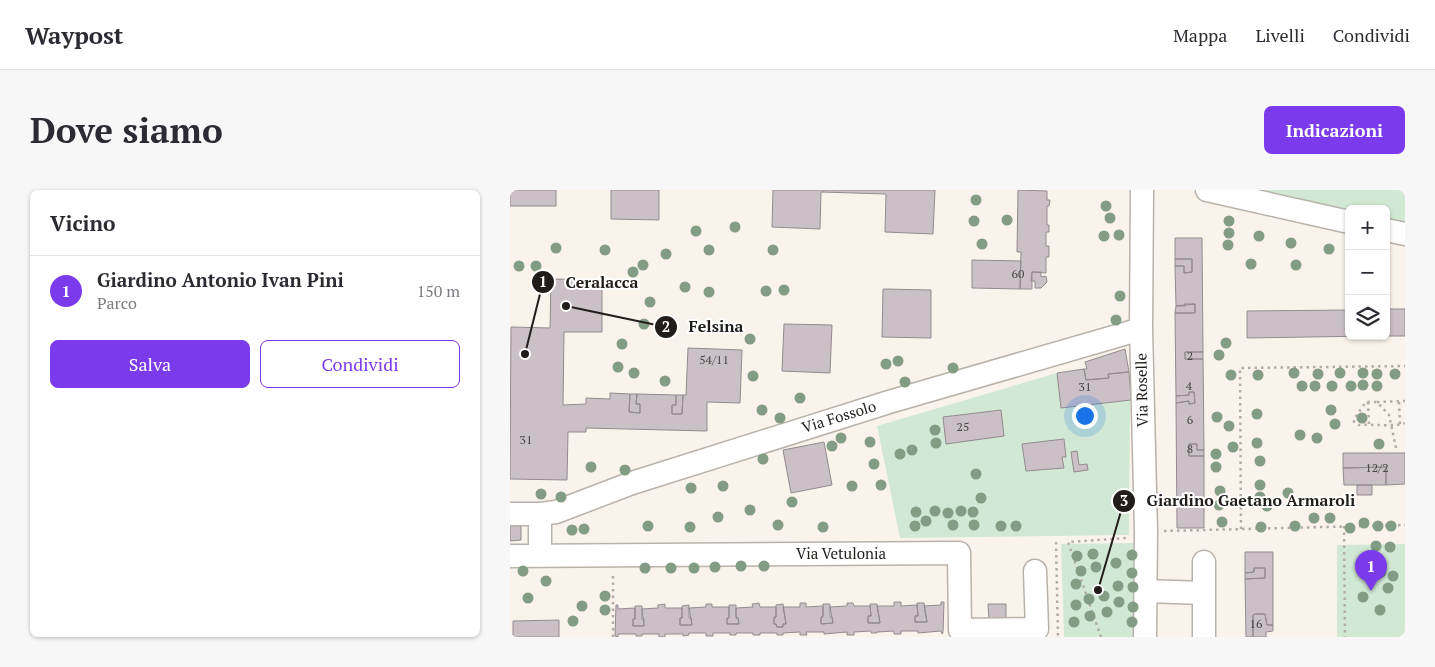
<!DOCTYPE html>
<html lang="it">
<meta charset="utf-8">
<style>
body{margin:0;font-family:"PT Serif",serif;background:#f7f7f7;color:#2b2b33}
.controls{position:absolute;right:15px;top:15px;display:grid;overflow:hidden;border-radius:8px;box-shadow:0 1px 4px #0004}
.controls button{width:45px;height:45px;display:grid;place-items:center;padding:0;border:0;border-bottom:1px solid #e1e1e2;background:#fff;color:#2b2b33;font:25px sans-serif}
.you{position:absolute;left:574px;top:225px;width:18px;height:18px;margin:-12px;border:4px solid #fff;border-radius:50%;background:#1a73e8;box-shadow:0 0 0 8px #1a73e833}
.badge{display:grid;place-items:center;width:32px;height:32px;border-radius:50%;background:#7c3aed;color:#fff;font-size:16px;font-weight:700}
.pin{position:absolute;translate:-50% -41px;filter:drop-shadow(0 1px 2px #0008)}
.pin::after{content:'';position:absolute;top:26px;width:18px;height:15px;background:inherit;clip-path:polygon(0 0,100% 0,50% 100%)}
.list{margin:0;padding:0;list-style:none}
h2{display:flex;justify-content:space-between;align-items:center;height:65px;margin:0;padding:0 20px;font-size:21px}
h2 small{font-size:16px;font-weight:400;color:#7c7c81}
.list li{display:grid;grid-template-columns:32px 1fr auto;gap:15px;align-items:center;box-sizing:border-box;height:70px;padding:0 20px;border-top:1px solid #e1e1e2}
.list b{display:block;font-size:19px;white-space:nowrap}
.list p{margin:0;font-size:16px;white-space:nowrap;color:#7c7c81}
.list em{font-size:16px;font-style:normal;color:#7c7c81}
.actions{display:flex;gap:10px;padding:15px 20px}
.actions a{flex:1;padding:11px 0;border:1px solid #7c3aed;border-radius:8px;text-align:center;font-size:18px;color:#7c3aed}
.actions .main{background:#7c3aed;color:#fff}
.icon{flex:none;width:28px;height:28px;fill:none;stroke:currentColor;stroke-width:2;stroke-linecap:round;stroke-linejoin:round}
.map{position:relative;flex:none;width:895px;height:447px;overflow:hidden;border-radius:8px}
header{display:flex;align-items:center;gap:30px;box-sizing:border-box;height:70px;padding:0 25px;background:#fff;border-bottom:1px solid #e1e1e2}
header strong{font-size:24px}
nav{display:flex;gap:28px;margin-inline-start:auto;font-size:18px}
.intro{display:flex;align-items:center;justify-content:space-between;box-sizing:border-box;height:120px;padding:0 30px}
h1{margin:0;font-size:35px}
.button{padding:12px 22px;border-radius:8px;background:#7c3aed;color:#fff;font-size:18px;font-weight:700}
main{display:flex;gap:30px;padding:0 30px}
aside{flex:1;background:#fff;border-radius:8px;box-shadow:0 1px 4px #0004}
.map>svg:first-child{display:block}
</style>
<header>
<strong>Waypost</strong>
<nav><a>Mappa</a><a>Livelli</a><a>Condividi</a></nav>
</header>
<div class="intro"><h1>Dove siamo</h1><a class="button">Indicazioni</a></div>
<main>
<aside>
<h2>Vicino<small></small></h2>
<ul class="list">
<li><span class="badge">1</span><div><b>Giardino Antonio Ivan Pini</b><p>Parco</p></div><em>150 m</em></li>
</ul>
<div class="actions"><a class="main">Salva</a><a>Condividi</a></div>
</aside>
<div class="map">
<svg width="895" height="447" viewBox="0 0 895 447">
<rect width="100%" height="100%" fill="#faf3eb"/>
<!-- green -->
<path fill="#d1e9d4" d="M750,0H895V34L876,30V19H839V21Z
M547,183L551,218L620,210L619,345L390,348L367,236Z
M624,353L625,447H554L551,354Z
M895,354V447H827V355Z"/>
<!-- building -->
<path fill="#cac0c6" stroke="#938a8f" d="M0,0H46V16H0Z
M101,0H149V30L101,29Z
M263,0H425L423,44L375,42L376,4L311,2L310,39L262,37Z
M508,0L537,1V10H540L539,16H537V35H539V42H536V56H539V67H536V83L522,82V99H510L511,62H507Z
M665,48H692L693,162H675V169H693L694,260H687V254H679V266H694V308L676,309V316H694V338H667L666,213L679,211V214L685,213L684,202H679V205L666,206L665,123H685V114L666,116L665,76H674V83L682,82V69H665Z
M665,69H682V82L674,83V76H665Z
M462,70L511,71L510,99L462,98Z
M522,82H531V87L536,86L537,92L531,98H525V91H521Z
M41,89L92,90V142H54L53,215L76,214V208L100,209V203L120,204L119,222L130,223V214H126L127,204L166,205V215H162V224H172L173,205H176L178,158L232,160L230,213L197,212V241L76,238V242H58L57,290L0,289L1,137L40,138Z
M373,99L421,100V148L372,147Z
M674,114H685V123H665L666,116H675Z
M876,119H895V146H876Z
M839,120V146H861L737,148V121Z
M274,134L322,135L320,183L272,181Z
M615,159L619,182L598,184L599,188L576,190L574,179H577L575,172Z
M675,162H693V169H675Z
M574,179L576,190L599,188L598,184L619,182L621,210L551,218L547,183Z
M679,202H684L685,213L679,214V211L666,213V206L679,205Z
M120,204H127L126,214H130V223L119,222Z
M166,205H173L172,224H162V215H166Z
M491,220L494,246L436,254L433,227Z
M554,249L556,267H552L554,278L516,281L512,254Z
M314,252L322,295L281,303L273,260Z
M679,254H687V260H694V266H679Z
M567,261L569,275L577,274L578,280L564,282L561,262Z
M833,263H895V294L876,295V277L833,278Z
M876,277V295H834L833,278Z
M847,295H862V305H847Z
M694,308V316H676V309Z
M0,333H11V350L0,351Z
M735,362H763V435H757L755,424H745L743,425V447H736L735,389L755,388V378H744V382L735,383Z
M744,378H755V388L735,389V383L744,382Z
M384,412H391V416L407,415L408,426H405V432H417L414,416L431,415V412H434L433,443L432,444L431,441L408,443V441H391V444H384V441L367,442V443H361V441L344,442V445H337V442L314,444V442H296L297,445H290V442L273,443V445H267V443H250V445H243V443H226V445H220V443H203V446H196V443H179V445L173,446V444H155V447H149V444H132V446H126V444H108V447L105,446L106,415H108V419L125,418V429H123V436H134L132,419L148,418V415L155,414V418H172V428H170V435H182L179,418L196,417V414H202V417H219V428H217V434H229L228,428H226V418L243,417L242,414L249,413L250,417H266V427H264V434H266L267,437H273V434H276L273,417H290V413H296V417L313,416V427H311V434L323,433L320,417L337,416V413H343L344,416H360L361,426H358V433H370L367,416H384Z
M407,413H414L417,432H405V426H408Z
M273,414L276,434H273V437H267L266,434H264V427H266V415Z
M313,414H320V427H322L323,433L311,434V427H313Z
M360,414H367L370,433H358V426H361Z
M478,414H496V431L479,432Z
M179,415V428H181L182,435H170V428H172V416Z
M219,415H226V428H228L229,434H217V428H219Z
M125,416H132V429H134V436H123V429H125Z
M745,424H755L757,435H763V441L756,442V447H743V425Z
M49,430V447H3V431Z"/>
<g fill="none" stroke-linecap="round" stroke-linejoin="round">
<!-- minor casing -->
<g stroke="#b8b2aa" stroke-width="25">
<path id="minor" d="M632,0L631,139L636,341L635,447
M697,0L839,32
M876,40L895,44
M0,324H30V365
M30,324L46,322L122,293L379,212L631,139
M0,366L449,363L450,440L527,439L525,381
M635,401L694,403V447
M694,403V372"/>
</g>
<!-- path -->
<path stroke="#b2aca6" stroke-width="2.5" stroke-dasharray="2.5 4" stroke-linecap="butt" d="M858,212L859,235
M867,212L895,211
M889,212L890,235
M886,258L879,225L867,212H856L844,229V232L849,235C861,234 886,237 895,233
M834,336L835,447
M731,339L730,178L895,176
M654,341L895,335
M546,352L548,447
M103,447V384
M591,447L558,352L617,348"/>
<!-- minor -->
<use href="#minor" stroke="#fff" stroke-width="22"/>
</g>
<!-- trees -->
<g fill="#839c84">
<circle cx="466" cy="10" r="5.5"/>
<circle cx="596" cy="16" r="5.5"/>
<circle cx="600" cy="28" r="5.5"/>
<circle cx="497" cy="30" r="5.5"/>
<circle cx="464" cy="31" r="5.5"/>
<circle cx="719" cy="31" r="5.5"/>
<circle cx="225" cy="37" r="5.5"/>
<circle cx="186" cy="41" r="5.5"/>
<circle cx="719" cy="43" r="5.5"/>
<circle cx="609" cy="45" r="5.5"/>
<circle cx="594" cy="46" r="5.5"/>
<circle cx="749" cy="46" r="5.5"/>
<circle cx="781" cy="53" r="5.5"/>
<circle cx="472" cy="54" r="5.5"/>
<circle cx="718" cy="55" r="5.5"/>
<circle cx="46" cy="58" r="5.5"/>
<circle cx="819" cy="59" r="5.5"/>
<circle cx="95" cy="60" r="5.5"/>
<circle cx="199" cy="60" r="5.5"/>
<circle cx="263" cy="60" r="5.5"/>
<circle cx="156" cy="64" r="5.5"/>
<circle cx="741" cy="74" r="5.5"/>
<circle cx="133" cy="75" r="5.5"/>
<circle cx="786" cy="75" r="5.5"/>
<circle cx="9" cy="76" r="5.5"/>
<circle cx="26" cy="76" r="5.5"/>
<circle cx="123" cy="82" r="5.5"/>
<circle cx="175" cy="97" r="5.5"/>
<circle cx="274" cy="100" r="5.5"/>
<circle cx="256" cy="101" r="5.5"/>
<circle cx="199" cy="102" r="5.5"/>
<circle cx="610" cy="106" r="5.5"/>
<circle cx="140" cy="112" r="5.5"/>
<circle cx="606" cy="130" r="5.5"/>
<circle cx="134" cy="134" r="5.5"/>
<circle cx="240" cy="149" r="5.5"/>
<circle cx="716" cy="153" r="5.5"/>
<circle cx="112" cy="154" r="5.5"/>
<circle cx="709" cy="165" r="5.5"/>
<circle cx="388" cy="171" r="5.5"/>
<circle cx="376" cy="174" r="5.5"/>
<circle cx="108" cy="177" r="5.5"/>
<circle cx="443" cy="178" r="5.5"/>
<circle cx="124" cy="183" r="5.5"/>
<circle cx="784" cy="183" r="5.5"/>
<circle cx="830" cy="183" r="5.5"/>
<circle cx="853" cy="183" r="5.5"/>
<circle cx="808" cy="184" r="5.5"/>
<circle cx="867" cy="184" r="5.5"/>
<circle cx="885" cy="184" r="5.5"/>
<circle cx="721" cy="185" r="5.5"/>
<circle cx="748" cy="185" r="5.5"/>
<circle cx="243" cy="186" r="5.5"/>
<circle cx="155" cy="191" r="5.5"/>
<circle cx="395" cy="192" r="5.5"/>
<circle cx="853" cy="195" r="5.5"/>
<circle cx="792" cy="196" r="5.5"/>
<circle cx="805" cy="196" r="5.5"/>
<circle cx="822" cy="196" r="5.5"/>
<circle cx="841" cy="196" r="5.5"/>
<circle cx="867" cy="196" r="5.5"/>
<circle cx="290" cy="208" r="5.5"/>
<circle cx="252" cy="220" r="5.5"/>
<circle cx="821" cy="220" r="5.5"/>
<circle cx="747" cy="224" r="5.5"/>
<circle cx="707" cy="227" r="5.5"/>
<circle cx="270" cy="228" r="5.5"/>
<circle cx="852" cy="228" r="5.5"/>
<circle cx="825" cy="234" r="5.5"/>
<circle cx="719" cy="236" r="5.5"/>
<circle cx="425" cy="240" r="5.5"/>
<circle cx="790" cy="245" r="5.5"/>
<circle cx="331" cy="248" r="5.5"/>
<circle cx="807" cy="248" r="5.5"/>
<circle cx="360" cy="252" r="5.5"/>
<circle cx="426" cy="253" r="5.5"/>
<circle cx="747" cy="253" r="5.5"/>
<circle cx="869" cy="254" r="5.5"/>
<circle cx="322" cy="256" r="5.5"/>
<circle cx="723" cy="257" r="5.5"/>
<circle cx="402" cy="260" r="5.5"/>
<circle cx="390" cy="264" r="5.5"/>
<circle cx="706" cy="264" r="5.5"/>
<circle cx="253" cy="269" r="5.5"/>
<circle cx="750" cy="271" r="5.5"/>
<circle cx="364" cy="274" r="5.5"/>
<circle cx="81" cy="277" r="5.5"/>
<circle cx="706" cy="277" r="5.5"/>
<circle cx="115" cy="280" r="5.5"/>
<circle cx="466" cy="284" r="5.5"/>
<circle cx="371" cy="295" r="5.5"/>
<circle cx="750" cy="295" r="5.5"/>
<circle cx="213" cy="296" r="5.5"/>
<circle cx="342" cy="296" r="5.5"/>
<circle cx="181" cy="298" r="5.5"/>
<circle cx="710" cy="301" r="5.5"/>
<circle cx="778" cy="303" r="5.5"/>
<circle cx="31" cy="304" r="5.5"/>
<circle cx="51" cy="307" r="5.5"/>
<circle cx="750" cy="307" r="5.5"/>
<circle cx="471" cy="308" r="5.5"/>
<circle cx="282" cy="312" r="5.5"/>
<circle cx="793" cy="312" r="5.5"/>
<circle cx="709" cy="315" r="5.5"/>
<circle cx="757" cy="316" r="5.5"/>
<circle cx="240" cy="320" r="5.5"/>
<circle cx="425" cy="321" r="5.5"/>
<circle cx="451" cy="321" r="5.5"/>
<circle cx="406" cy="322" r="5.5"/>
<circle cx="463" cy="322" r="5.5"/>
<circle cx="438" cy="323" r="5.5"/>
<circle cx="208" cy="327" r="5.5"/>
<circle cx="804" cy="328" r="5.5"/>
<circle cx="820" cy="328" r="5.5"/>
<circle cx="416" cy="331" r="5.5"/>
<circle cx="712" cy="332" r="5.5"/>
<circle cx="854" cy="333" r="5.5"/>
<circle cx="268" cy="335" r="5.5"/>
<circle cx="443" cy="335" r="5.5"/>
<circle cx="464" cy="335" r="5.5"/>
<circle cx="138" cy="336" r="5.5"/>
<circle cx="405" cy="336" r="5.5"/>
<circle cx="491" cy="336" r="5.5"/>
<circle cx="506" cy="336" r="5.5"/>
<circle cx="785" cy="336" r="5.5"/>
<circle cx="868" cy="336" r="5.5"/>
<circle cx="881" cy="336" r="5.5"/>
<circle cx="180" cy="337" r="5.5"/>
<circle cx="313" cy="337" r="5.5"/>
<circle cx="751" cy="337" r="5.5"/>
<circle cx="840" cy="338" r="5.5"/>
<circle cx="74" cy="339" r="5.5"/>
<circle cx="62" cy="340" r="5.5"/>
<circle cx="866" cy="356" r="5.5"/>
<circle cx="880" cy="357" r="5.5"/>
<circle cx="583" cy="364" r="5.5"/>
<circle cx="622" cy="365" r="5.5"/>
<circle cx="567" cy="366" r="5.5"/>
<circle cx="606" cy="373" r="5.5"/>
<circle cx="231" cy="376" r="5.5"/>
<circle cx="254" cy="376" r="5.5"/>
<circle cx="205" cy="377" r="5.5"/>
<circle cx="586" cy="377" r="5.5"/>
<circle cx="135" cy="378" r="5.5"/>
<circle cx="161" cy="378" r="5.5"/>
<circle cx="184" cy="378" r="5.5"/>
<circle cx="13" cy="381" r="5.5"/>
<circle cx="571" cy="381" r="5.5"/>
<circle cx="871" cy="382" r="5.5"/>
<circle cx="622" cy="383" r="5.5"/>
<circle cx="883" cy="386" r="5.5"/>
<circle cx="36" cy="391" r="5.5"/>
<circle cx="566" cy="394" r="5.5"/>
<circle cx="608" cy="396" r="5.5"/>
<circle cx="623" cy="397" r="5.5"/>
<circle cx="878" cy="398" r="5.5"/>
<circle cx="95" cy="406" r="5.5"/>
<circle cx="594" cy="406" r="5.5"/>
<circle cx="853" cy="407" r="5.5"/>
<circle cx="18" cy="408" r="5.5"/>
<circle cx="579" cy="409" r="5.5"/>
<circle cx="609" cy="412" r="5.5"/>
<circle cx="566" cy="415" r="5.5"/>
<circle cx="72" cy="416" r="5.5"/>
<circle cx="623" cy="417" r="5.5"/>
<circle cx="95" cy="420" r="5.5"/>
<circle cx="870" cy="420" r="5.5"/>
<circle cx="597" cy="422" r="5.5"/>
<circle cx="580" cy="426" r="5.5"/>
<circle cx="63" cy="431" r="5.5"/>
<circle cx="564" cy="432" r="5.5"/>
<circle cx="622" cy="432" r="5.5"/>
</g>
<g text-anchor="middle" stroke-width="4" stroke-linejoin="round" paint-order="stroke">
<!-- number labels -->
<g font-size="12" fill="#4a4645">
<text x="508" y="88">60</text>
<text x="680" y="170">2</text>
<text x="204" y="174">54/11</text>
<text x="679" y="200">4</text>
<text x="575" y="201">31</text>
<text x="680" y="234">6</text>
<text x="453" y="241">25</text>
<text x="16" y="254">31</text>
<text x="680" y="263">8</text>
<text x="867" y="282">12/2</text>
<text x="746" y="438">16</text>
</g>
<!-- street labels -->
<g font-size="15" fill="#201d1a" stroke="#fff">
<text transform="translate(632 200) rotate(-91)" y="5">Via Roselle</text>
<text transform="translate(329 227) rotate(-17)" y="5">Via Fossolo</text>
<text x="331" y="369">Via Vetulonia</text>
</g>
</g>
<!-- callouts -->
<path fill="none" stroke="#201d1a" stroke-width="2" d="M15 164L33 92M56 116L156 137M588 400L614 311"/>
<g fill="#201d1a" stroke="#fff" stroke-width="2">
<circle cx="15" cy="164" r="5"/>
<circle cx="56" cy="116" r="5"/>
<circle cx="588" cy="400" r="5"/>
<circle cx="33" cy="92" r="12"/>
<circle cx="156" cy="137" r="12"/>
<circle cx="614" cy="311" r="12"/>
</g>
<g font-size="15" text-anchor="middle" font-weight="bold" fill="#fff">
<text x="33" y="97">1</text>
<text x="156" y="142">2</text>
<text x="614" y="316">3</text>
</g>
<g font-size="16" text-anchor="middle" font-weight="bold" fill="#201d1a" stroke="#fff" stroke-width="4" stroke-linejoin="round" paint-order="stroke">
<text x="92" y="98">Ceralacca</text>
<text x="206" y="142">Felsina</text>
<text x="741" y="316">Giardino Gaetano Armaroli</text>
</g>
</svg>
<div class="controls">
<button>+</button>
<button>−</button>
<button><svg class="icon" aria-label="layers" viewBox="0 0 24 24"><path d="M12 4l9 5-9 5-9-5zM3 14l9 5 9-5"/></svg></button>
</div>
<div class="you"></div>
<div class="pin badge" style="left:861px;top:401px">1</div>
</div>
</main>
